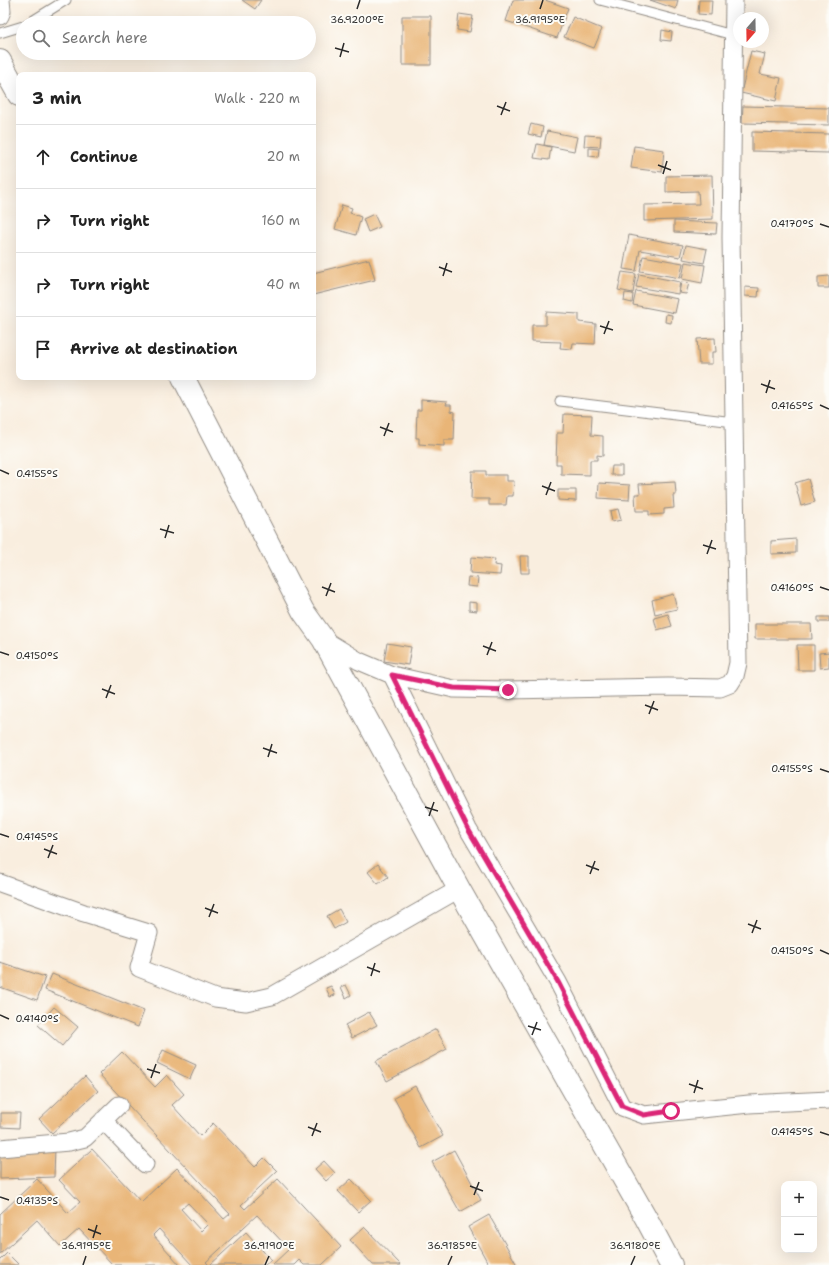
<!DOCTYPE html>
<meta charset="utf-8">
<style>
body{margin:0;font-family:"Shantell Sans",sans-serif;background:#f2f2f2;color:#222}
.controls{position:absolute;right:12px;bottom:12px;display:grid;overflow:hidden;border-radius:8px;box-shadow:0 4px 16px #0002}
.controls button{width:36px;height:36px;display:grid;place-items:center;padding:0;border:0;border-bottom:1px solid #e0e0e0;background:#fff;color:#222;font:20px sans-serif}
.compass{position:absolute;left:733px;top:12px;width:36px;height:36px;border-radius:50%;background:#fff;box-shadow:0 4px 16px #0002;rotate:200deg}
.stop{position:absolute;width:12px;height:12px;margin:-9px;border:3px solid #db2777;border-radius:50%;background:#fff}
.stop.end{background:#db2777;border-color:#fff;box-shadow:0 1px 4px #0008}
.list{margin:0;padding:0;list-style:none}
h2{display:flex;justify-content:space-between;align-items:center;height:52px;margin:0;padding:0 16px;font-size:17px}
h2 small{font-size:13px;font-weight:400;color:#767676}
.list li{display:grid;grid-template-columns:26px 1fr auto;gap:12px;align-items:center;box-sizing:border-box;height:64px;padding:0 16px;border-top:1px solid #e0e0e0}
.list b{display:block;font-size:15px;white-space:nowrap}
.list em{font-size:13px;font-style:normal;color:#767676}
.icon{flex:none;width:22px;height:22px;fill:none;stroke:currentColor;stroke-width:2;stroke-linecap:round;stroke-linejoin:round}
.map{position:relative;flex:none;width:829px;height:1265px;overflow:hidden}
.search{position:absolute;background:#fff;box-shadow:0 4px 16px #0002;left:16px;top:16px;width:300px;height:44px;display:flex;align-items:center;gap:10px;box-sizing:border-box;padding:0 14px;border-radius:22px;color:#767676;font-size:15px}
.panel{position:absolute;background:#fff;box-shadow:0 4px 16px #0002;left:16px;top:72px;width:300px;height:308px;border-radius:8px}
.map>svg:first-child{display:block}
</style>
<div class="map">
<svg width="829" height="1265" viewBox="0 0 829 1265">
<rect width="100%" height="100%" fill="#fdfcf7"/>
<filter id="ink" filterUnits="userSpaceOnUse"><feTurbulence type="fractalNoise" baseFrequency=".025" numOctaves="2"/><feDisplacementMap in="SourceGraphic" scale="8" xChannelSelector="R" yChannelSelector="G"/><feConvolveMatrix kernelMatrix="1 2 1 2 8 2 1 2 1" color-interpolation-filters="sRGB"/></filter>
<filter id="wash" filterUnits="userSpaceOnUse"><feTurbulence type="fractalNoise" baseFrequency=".012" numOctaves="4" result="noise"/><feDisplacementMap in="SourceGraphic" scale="16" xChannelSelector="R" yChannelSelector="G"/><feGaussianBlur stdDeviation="0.9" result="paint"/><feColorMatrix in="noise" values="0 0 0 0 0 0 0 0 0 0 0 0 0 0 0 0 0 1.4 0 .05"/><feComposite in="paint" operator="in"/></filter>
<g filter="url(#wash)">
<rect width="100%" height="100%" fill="#f9eedf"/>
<g id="blocks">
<!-- building -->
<path fill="#e9b577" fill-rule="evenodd" d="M242,0H261L255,9Z
M513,0H545L568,8L557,38L506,21Z
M650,0H678L676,9Z
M699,0H712L711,15L698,14Z
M459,14L473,16L470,32L457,30Z
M185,16L191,23H177Z
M402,16H431V65H402Z
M573,17L602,29L594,48L564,37Z
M662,30L672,32L671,41L661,40Z
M751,51L765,54L760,74L781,78L776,101L741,93Z
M743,106L829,108V125L742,123Z
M531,124L543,127L541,137L528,134Z
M547,131L577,137L574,151L544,145Z
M752,132L829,134V153L752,151Z
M585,135L601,136L600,147L584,146Z
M537,144L551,147L549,160L534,158Z
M634,146L664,150L662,172L631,168Z
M589,148L599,149L598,157L589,156Z
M712,175L713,219L644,221V205L699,204L698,191L666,192V176Z
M342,205L352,208L350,213L361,217L356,235L335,229Z
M374,214L380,227L368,232L363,219Z
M674,221L717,223L716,234L674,232Z
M629,235L683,245L680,257L640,250L636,271L623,269Z
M686,245L707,249L704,263L683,259Z
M643,256L683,263L680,278L640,271Z
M369,259L375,280L313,295V273Z
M685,262L705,265L702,283L682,279Z
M622,272L636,274L633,293L618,290Z
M639,274L680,282L678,294L636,287Z
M829,276V288H818V277Z
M681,282L689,283L686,294L679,293Z
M745,287L759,288L758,297L745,296Z
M636,291L678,299L675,313L633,305Z
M625,293L633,294L632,303L624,301Z
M546,312L579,314V322L596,324L595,344L573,343L572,349L560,348L561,342L532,341V325H546Z
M666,314L672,315L671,323L665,322Z
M715,338L716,352H712V364H699L697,339Z
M421,400L447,402L446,405H451V411L455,412L454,440H444V446L419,444V438H416L417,410H421Z
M564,414L592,415L591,435L603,436V456L597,455V460H590V475L561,474V464H556L557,433H563Z
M612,466H622V475H611Z
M472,471H486V475H507V481H514L513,496H507L506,505H489V499H471Z
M808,479L815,502L801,506L795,483Z
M675,482L676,495H673L674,508L664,509V514L649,515V511H636L635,494H640L639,484Z
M599,483L630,485L629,500L598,498Z
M558,490H576V501L558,500Z
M618,509L621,520L612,522L610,511Z
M796,539V553L771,554V541Z
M520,556H529V573H521Z
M471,557L495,559L494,565L501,566L500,575L470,573Z
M468,577L478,578L477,587L467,586Z
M673,594L677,609L655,614L652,600Z
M469,602L477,603V611L469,610Z
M668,614L672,626L657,630L654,618Z
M818,617H829V622H818Z
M755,624H811L812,639H755Z
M387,643L411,647L408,665L384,661Z
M797,645H814V670H798Z
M829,652V667L820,668L819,653Z
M378,864L388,877L378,884L368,872Z
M339,909L346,922L334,929L327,916Z
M0,962L45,977L37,1000L0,987Z
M52,974L144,1011L138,1027L45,990Z
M346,985L351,995L346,998L341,987Z
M331,986L335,995L330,997L326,988Z
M54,1007L78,1027L62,1046L38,1025Z
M369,1012L377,1025L352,1038L345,1025Z
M436,1029L447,1049L387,1081L376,1061Z
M163,1050L196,1065L190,1079L157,1063Z
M122,1052L155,1087L167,1075L184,1094L172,1105L200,1136L213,1123L255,1167L264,1158L277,1171L241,1205L245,1209L278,1179L341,1247L322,1265H304L299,1260L294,1265H272L289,1249L257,1215L206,1262L209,1265H192L159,1229L153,1235L180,1265H113L79,1229L60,1246L37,1220L0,1254V1214L37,1179L68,1213L80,1202L59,1180L92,1149L141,1202L177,1168L224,1219L230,1214L99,1074ZM188,1203L208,1224L201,1231L181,1209Z
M85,1076L98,1091L52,1133L39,1119Z
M415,1086L443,1136L421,1148L394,1098Z
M1,1113H20L19,1128L1,1127Z
M55,1147L54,1177L0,1179V1152Z
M454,1150L481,1200L460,1212L432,1162Z
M324,1161L335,1173L326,1181L315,1169Z
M351,1179L371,1200L358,1212L338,1191Z
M489,1215L517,1265H489L468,1227Z
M364,1227L401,1265H373L350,1240Z
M246,1232L271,1260L265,1265H210Z
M7,1253L19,1265H0V1260Z"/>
</g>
</g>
<g filter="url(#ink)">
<use href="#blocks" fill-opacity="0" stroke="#928c85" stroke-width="1"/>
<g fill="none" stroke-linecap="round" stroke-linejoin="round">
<!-- service casing -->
<g stroke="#928c85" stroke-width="11">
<path id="service" d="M600,0L733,35
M29,23L66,0
M0,33L23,26
M560,401L734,422"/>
</g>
<!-- minor casing -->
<g stroke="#928c85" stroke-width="19">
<path id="minor" d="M0,16L2,11L1,0
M323,639L359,661L392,675L454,689L507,690L668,687L720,688L730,684L735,676L738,663L731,237L734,0
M392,675L468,829L558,982L622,1107L644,1115L749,1104L829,1100
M0,883L84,913L149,933L139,968L215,998L246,1002L272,996L459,889
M103,1120L145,1164
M0,1148L69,1142L85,1138L119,1105"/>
</g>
<!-- tertiary casing -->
<g stroke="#928c85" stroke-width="24">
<path id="tertiary" d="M0,61L19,95
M183,377L303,611L323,639L459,889L646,1218L671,1265"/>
</g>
<!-- service -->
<use href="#service" stroke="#fff" stroke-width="9"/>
<!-- minor -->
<use href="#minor" stroke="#fff" stroke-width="17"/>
<!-- tertiary -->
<use href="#tertiary" stroke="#fff" stroke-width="22"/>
</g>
</g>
<g fill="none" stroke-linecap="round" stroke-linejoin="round" filter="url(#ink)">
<!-- route -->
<path stroke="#db2777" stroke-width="5" d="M508,690L454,688L392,675L468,829L558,982L622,1106L644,1115L671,1111"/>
</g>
<!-- ticks -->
<path fill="none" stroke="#2b2b2b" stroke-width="1.5" d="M357,9L360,0M540,9L543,0M335,48L349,52M340,57L344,43M497,106L510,111M501,115L506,102M658,165L671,170M663,174L667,161M820,224L829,227M439,267L452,272M443,276L447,263M600,326L613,330M604,334L609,321M761,384L775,389M766,393L770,380M820,405L829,409M380,427L393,432M384,436L389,423M0,470L9,474M542,486L555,491M546,495L551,482M160,529L174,533M165,538L169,525M703,545L716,549M707,554L712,540M322,587L335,592M820,587L829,590M326,596L331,583M483,646L496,651M0,652L9,655M487,655L492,642M102,689L115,694M106,698L111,685M645,705L658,710M649,714L654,701M263,748L277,753M268,757L272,744M820,769L829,772M425,807L438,811M429,816L434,802M0,834L9,837M44,849L57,854M48,858L53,845M586,865L599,870M590,874L595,861M205,908L218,913M209,917L214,904M748,924L761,929M752,933L757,920M820,950L829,954M367,967L380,972M371,976L375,963M0,1015L9,1019M528,1026L541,1030M532,1035L537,1022M147,1069L160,1073M151,1078L156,1064M689,1084L703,1089M694,1093L698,1080M308,1127L321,1132M820,1132L829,1135M312,1136L317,1123M470,1186L483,1191M474,1195L479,1182M0,1197L9,1200M88,1229L101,1234M93,1238L97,1225M83,1265L86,1256M265,1265L269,1256M448,1265L452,1256M631,1265L635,1256"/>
<g font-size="10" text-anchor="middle" fill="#2b2b2b" stroke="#fdfcf7" stroke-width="4" stroke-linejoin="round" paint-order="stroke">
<text x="357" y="23">36.9200°E</text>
<text x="540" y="23">36.9195°E</text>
<text x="792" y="227">0.4170°S</text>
<text x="792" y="409">0.4165°S</text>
<text x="37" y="477">0.4155°S</text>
<text x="792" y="591">0.4160°S</text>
<text x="37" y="659">0.4150°S</text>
<text x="792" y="772">0.4155°S</text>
<text x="37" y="840">0.4145°S</text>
<text x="792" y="954">0.4150°S</text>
<text x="37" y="1022">0.4140°S</text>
<text x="792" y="1135">0.4145°S</text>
<text x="37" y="1204">0.4135°S</text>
<text x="86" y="1249">36.9195°E</text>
<text x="269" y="1249">36.9190°E</text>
<text x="452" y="1249">36.9185°E</text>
<text x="635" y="1249">36.9180°E</text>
</g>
</svg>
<div class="controls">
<button>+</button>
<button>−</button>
</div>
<svg class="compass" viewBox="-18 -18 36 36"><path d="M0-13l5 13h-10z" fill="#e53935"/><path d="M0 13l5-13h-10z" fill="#767676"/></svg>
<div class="stop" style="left:671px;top:1111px"></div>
<div class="stop end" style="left:508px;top:690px"></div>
<div class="search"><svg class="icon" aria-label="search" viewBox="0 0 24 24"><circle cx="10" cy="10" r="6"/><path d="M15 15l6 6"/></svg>Search here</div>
<section class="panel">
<h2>3 min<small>Walk · 220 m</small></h2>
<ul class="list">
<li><svg class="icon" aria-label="ahead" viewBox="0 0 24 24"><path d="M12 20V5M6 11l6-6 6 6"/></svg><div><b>Continue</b></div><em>20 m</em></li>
<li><svg class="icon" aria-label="right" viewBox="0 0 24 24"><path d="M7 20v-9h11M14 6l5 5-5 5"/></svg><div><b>Turn right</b></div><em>160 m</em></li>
<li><svg class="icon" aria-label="right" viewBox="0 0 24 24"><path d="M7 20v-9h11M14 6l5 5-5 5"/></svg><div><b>Turn right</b></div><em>40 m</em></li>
<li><svg class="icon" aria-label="arrive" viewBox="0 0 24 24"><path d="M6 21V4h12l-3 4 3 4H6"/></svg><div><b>Arrive at destination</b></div></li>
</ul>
</section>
</div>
